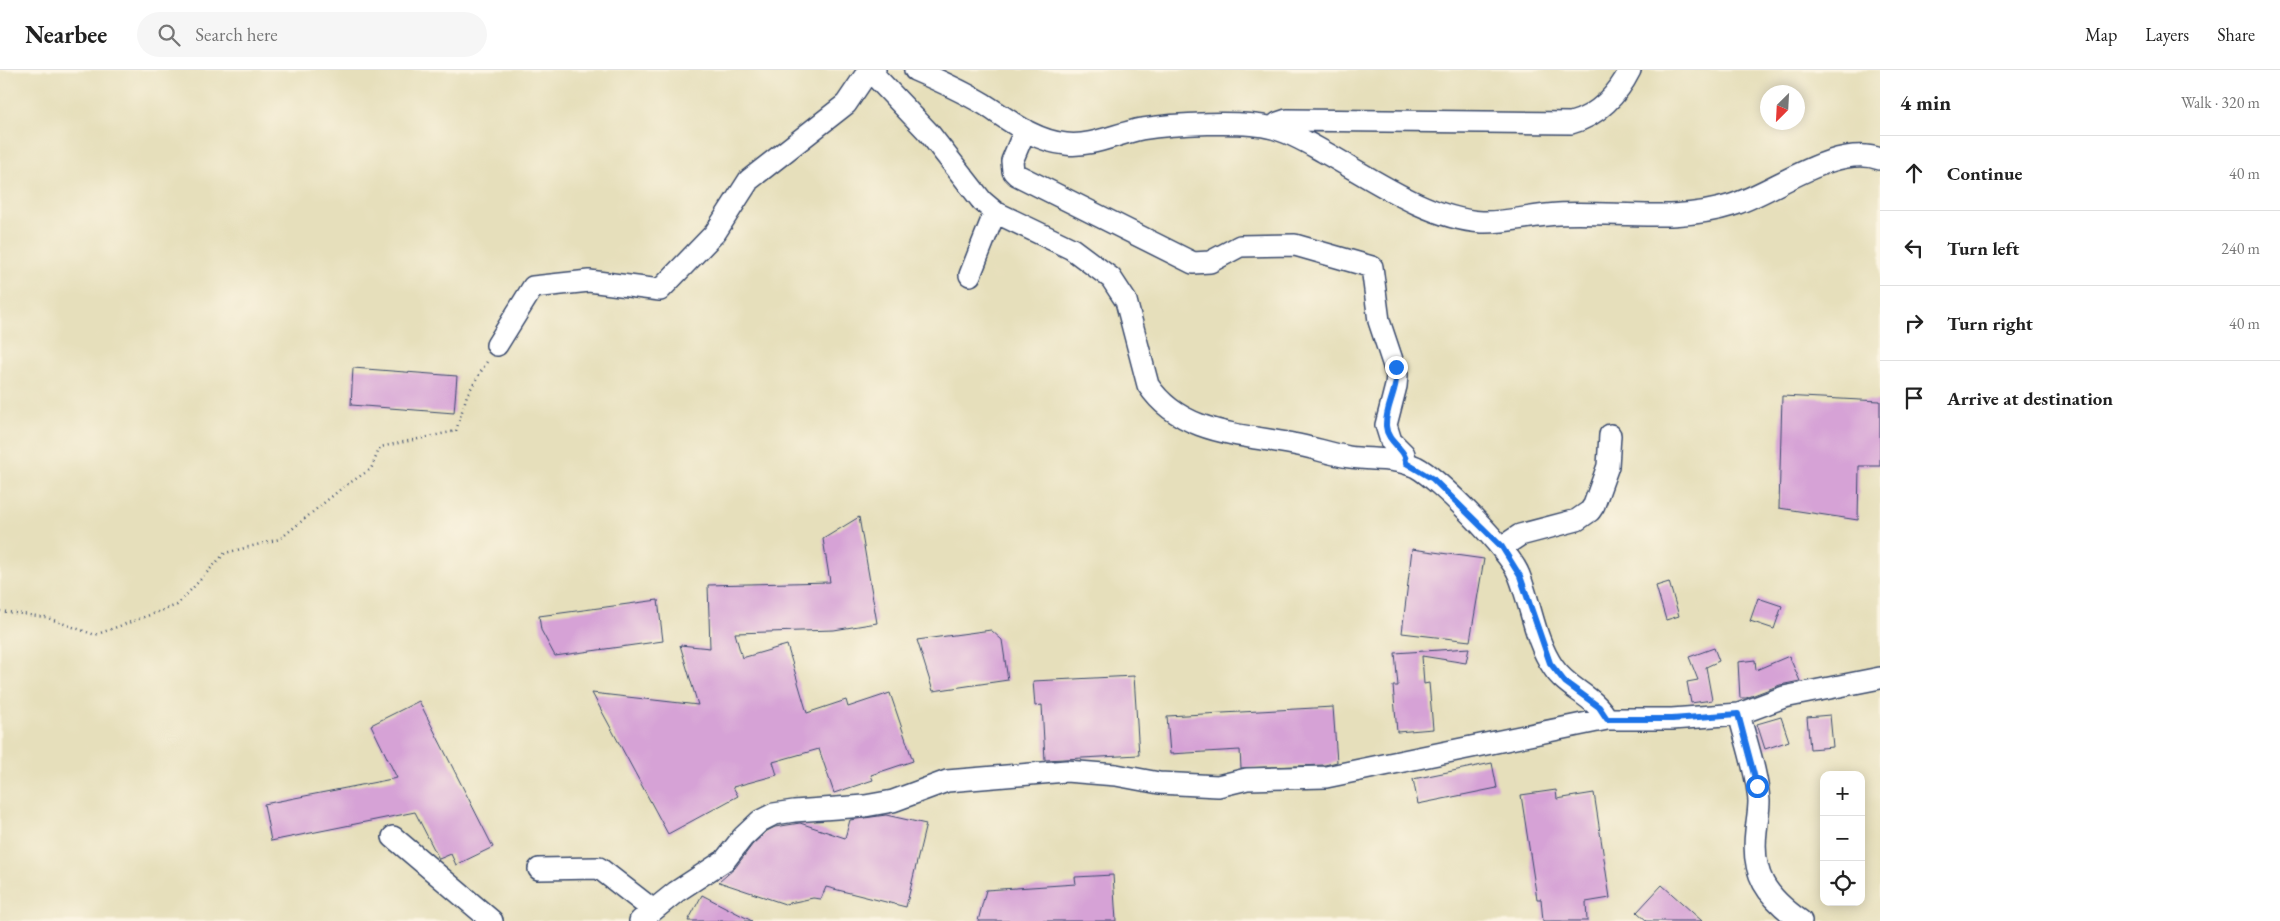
<!DOCTYPE html>
<meta charset="utf-8">
<style>
body{margin:0;font-family:"EB Garamond",serif;background:#f6f6f6;color:#222}
.controls{position:absolute;right:15px;bottom:15px;display:grid;overflow:hidden;border-radius:10px;box-shadow:0 2px 12px #0003}
.controls button{width:45px;height:45px;display:grid;place-items:center;padding:0;border:0;border-bottom:1px solid #e0e0e0;background:#fff;color:#222;font:25px sans-serif}
.compass{position:absolute;left:1760px;top:15px;width:45px;height:45px;border-radius:50%;background:#fff;box-shadow:0 2px 12px #0003;rotate:204deg}
.stop{position:absolute;width:15px;height:15px;margin:-11px;border:4px solid #1a73e8;border-radius:50%;background:#fff}
.stop.end{background:#1a73e8;border-color:#fff;box-shadow:0 1px 5px #0008}
.list{margin:0;padding:0;list-style:none}
h2{display:flex;justify-content:space-between;align-items:center;height:65px;margin:0;padding:0 20px;font-size:21px}
h2 small{font-size:16px;font-weight:400;color:#767676}
.list li{display:grid;grid-template-columns:32px 1fr auto;gap:15px;align-items:center;box-sizing:border-box;height:75px;padding:0 20px;border-top:1px solid #e0e0e0}
.list b{display:block;font-size:19px;white-space:nowrap}
.list em{font-size:16px;font-style:normal;color:#767676}
.icon{flex:none;width:28px;height:28px;fill:none;stroke:currentColor;stroke-width:2;stroke-linecap:round;stroke-linejoin:round}
.map{position:relative;flex:none;width:1880px;height:851px;overflow:hidden}
header{display:flex;align-items:center;gap:30px;box-sizing:border-box;height:70px;padding:0 25px;background:#fff;border-bottom:1px solid #e0e0e0}
header strong{font-size:24px}
nav{display:flex;gap:28px;margin-inline-start:auto;font-size:18px}
.search{width:350px;height:45px;background:#f6f6f6;display:flex;align-items:center;gap:12px;box-sizing:border-box;padding:0 18px;border-radius:28px;color:#767676;font-size:19px}
main{display:flex}
aside{flex:1;background:#fff}
.map>svg:first-child{display:block}
</style>
<header>
<strong>Nearbee</strong>
<div class="search"><svg class="icon" aria-label="search" viewBox="0 0 24 24"><circle cx="10" cy="10" r="6"/><path d="M15 15l6 6"/></svg>Search here</div>
<nav><a>Map</a><a>Layers</a><a>Share</a></nav>
</header>
<main>
<div class="map">
<svg width="1880" height="851" viewBox="0 0 1880 851">
<rect width="100%" height="100%" fill="#fcf5e5"/>
<filter id="ink" filterUnits="userSpaceOnUse"><feTurbulence type="fractalNoise" baseFrequency=".02" numOctaves="2"/><feDisplacementMap in="SourceGraphic" scale="10" xChannelSelector="R" yChannelSelector="G"/><feConvolveMatrix kernelMatrix="1 2 1 2 8 2 1 2 1" color-interpolation-filters="sRGB"/></filter>
<filter id="wash" filterUnits="userSpaceOnUse"><feTurbulence type="fractalNoise" baseFrequency=".0096" numOctaves="4" result="noise"/><feDisplacementMap in="SourceGraphic" scale="20" xChannelSelector="R" yChannelSelector="G"/><feGaussianBlur stdDeviation="1.12" result="paint"/><feColorMatrix in="noise" values="0 0 0 0 0 0 0 0 0 0 0 0 0 0 0 0 0 1.4 0 .05"/><feComposite in="paint" operator="in"/></filter>
<g filter="url(#wash)">
<rect width="100%" height="100%" fill="#e6dfbb"/>
<g id="blocks">
<!-- building -->
<path fill="#d6a2d6" d="M353,298L457,306L454,343L351,335Z
M1782,326L1880,331V396H1859L1858,450L1779,438Z
M859,447L877,553L834,560L735,563L742,588L787,575L807,643L846,630L848,637L890,623L913,691L871,705L873,710L834,723L819,679L773,692L777,705L733,717L738,726L668,764L592,623L698,635L680,575L710,578L708,515L830,512L823,469Z
M1412,479L1484,489L1470,571L1402,563Z
M1669,512L1679,546L1666,550L1656,516Z
M1758,528L1782,536L1774,559L1750,551Z
M658,530L663,571L555,586L541,560L539,546Z
M991,560L1002,570L1008,610L933,621L917,570Z
M1469,578L1466,593L1422,586L1424,614L1429,613L1433,659L1397,662L1393,616H1398L1395,583Z
M1714,578L1719,591L1706,597L1712,630L1691,633L1687,612L1698,610L1689,587Z
M1789,586L1800,611L1780,615L1746,628H1740L1738,592L1755,590L1756,600Z
M1134,606L1139,685L1045,690L1042,635L1035,636L1033,611Z
M419,631L493,777L456,795L451,784L439,789L415,742L271,771L264,734L397,708L371,655Z
M1333,637L1337,692L1325,695L1241,698L1240,680L1170,684L1167,646Z
M1830,645L1833,677L1810,679L1807,647Z
M1781,647L1789,671L1765,679L1757,654Z
M1492,693L1497,718L1418,734L1413,709Z
M1556,720L1557,729L1594,723L1610,828L1586,832L1587,851H1543L1541,829H1537L1521,725Z
M886,745L926,754L906,837L826,817L821,829L813,828L785,834L719,812L735,798L752,775L767,761L775,757L800,753L845,768L850,750Z
M1113,805L1116,851H978L986,820L1076,814L1075,807Z
M1662,815L1702,851H1647L1637,842Z
M702,825L752,851H688Z"/>
</g>
</g>
<g filter="url(#ink)">
<use href="#blocks" fill-opacity="0" stroke="#39496c" stroke-width="1"/>
<g fill="none" stroke-linecap="round" stroke-linejoin="round">
<!-- minor casing -->
<g stroke="#39496c" stroke-width="24">
<path id="minor" d="M875,0L873,4L929,63L982,131L995,142L1072,179L1111,208L1126,231L1148,315C1180,364 1241,364 1293,374C1312,377 1330,384 1349,387C1370,390 1395,387 1416,397C1439,409 1510,481 1519,505C1531,535 1535,571 1553,597C1567,619 1595,626 1607,649
M915,0C938,10 962,21 984,34C1009,50 1034,71 1066,74C1091,77 1116,64 1141,59C1173,54 1243,50 1273,58C1292,63 1308,73 1324,82C1371,108 1428,149 1482,152C1507,153 1533,145 1558,144C1616,141 1676,153 1732,135C1775,122 1834,73 1880,89
M1273,58L1278,53L1287,50L1571,53C1598,46 1618,24 1630,0
M1025,60L1012,91L1013,101L1017,105L1193,193L1210,192L1240,176L1295,175L1372,197L1379,251L1397,305L1396,316L1386,355L1391,371L1404,384L1406,393
M970,205L995,142
M497,275L533,217L589,211L660,220L715,163L749,110L846,34L867,3
M1502,477L1520,465L1577,450L1590,441L1594,435L1608,396L1610,365
M1739,644C1746,672 1757,702 1759,731C1759,741 1757,751 1756,761C1751,805 1766,826 1801,851
M393,767L492,851
M539,799L599,798L653,840
M640,851L676,822L725,790L743,767L760,751L774,744L794,741L865,736L893,731L947,711L1066,701L1116,705L1159,713L1218,716L1247,709L1326,707L1607,649H1672L1739,644L1784,627L1880,608"/>
</g>
<!-- path -->
<path stroke="#39496c" stroke-width="2.5" stroke-dasharray="1 4" stroke-linecap="butt" d="M0,541L45,547L95,565L177,535L225,483L280,469L342,418L371,399L380,377L456,361L467,325L488,290"/>
<!-- minor -->
<use href="#minor" stroke="#fff" stroke-width="21"/>
</g>
</g>
<g fill="none" stroke-linecap="round" stroke-linejoin="round" filter="url(#ink)">
<!-- route -->
<path stroke="#1a73e8" stroke-width="6" d="M1396,297C1399,320 1385,336 1386,356C1387,373 1407,379 1406,393L1433,409L1502,477L1520,506L1550,593L1565,612L1599,637L1607,649H1672L1738,644L1757,716"/>
</g>
</svg>
<div class="controls">
<button>+</button>
<button>−</button>
<button><svg class="icon" aria-label="locate" viewBox="0 0 24 24"><circle cx="12" cy="12" r="6"/><path d="M12 2v4M12 18v4M2 12h4M18 12h4"/></svg></button>
</div>
<svg class="compass" viewBox="-18 -18 36 36"><path d="M0-13l5 13h-10z" fill="#e53935"/><path d="M0 13l5-13h-10z" fill="#767676"/></svg>
<div class="stop" style="left:1757px;top:716px"></div>
<div class="stop end" style="left:1396px;top:297px"></div>
</div>
<aside>
<h2>4 min<small>Walk · 320 m</small></h2>
<ul class="list">
<li><svg class="icon" aria-label="ahead" viewBox="0 0 24 24"><path d="M12 20V5M6 11l6-6 6 6"/></svg><div><b>Continue</b></div><em>40 m</em></li>
<li><svg class="icon" aria-label="left" viewBox="0 0 24 24"><path d="M17 20v-9H6M10 6l-5 5 5 5"/></svg><div><b>Turn left</b></div><em>240 m</em></li>
<li><svg class="icon" aria-label="right" viewBox="0 0 24 24"><path d="M7 20v-9h11M14 6l5 5-5 5"/></svg><div><b>Turn right</b></div><em>40 m</em></li>
<li><svg class="icon" aria-label="arrive" viewBox="0 0 24 24"><path d="M6 21V4h12l-3 4 3 4H6"/></svg><div><b>Arrive at destination</b></div></li>
</ul>
</aside>
</main>
